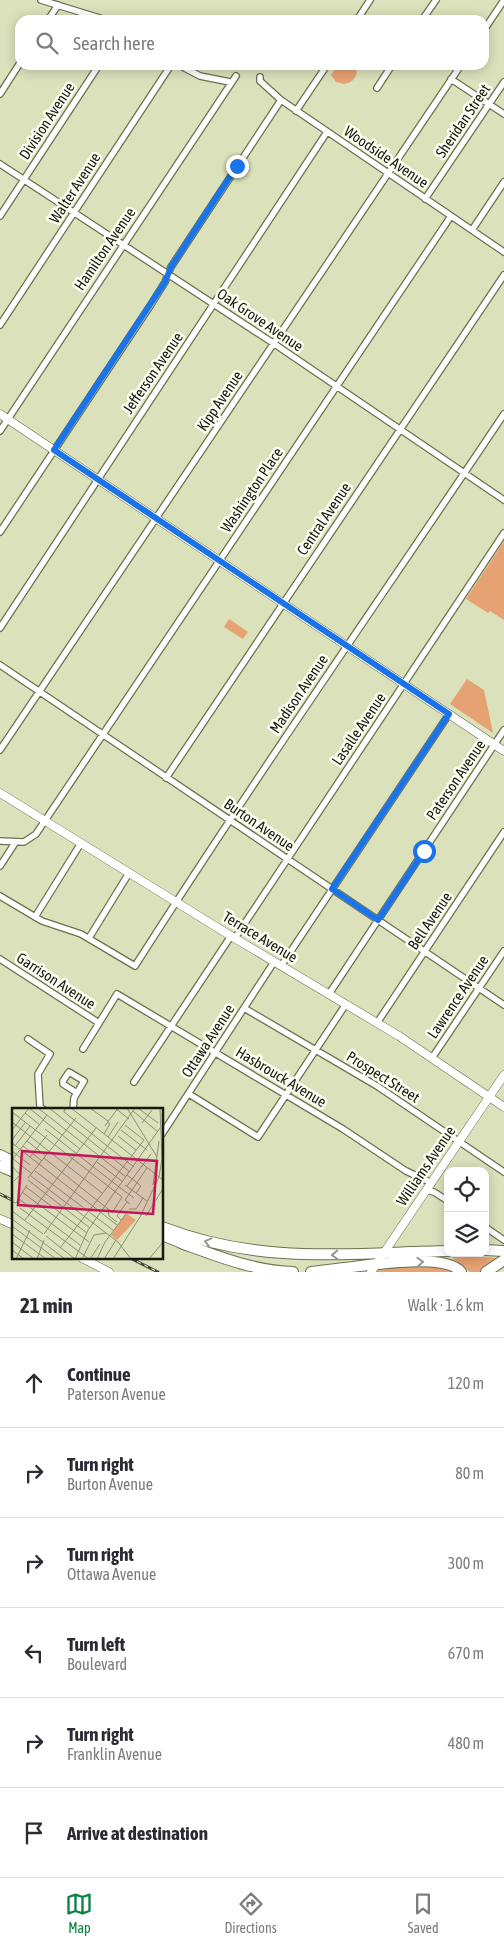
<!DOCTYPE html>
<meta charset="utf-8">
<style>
body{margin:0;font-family:"Asap Condensed",sans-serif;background:#f2f2f3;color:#2b2b33}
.controls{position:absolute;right:15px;bottom:15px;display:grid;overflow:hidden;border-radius:10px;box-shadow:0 2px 12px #0003}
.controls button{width:45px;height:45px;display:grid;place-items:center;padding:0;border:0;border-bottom:1px solid #e1e1e2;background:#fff;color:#2b2b33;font:25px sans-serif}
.stop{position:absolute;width:15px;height:15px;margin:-11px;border:4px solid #1a73e8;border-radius:50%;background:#fff}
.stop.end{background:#1a73e8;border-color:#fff;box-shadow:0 1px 5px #0008}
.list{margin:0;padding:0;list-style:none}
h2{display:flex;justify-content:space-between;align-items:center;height:65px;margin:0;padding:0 20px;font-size:21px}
h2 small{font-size:16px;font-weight:400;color:#7c7c81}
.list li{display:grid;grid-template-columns:32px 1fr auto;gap:15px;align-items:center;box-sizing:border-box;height:90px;padding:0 20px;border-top:1px solid #e1e1e2}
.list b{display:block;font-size:19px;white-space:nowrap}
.list p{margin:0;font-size:16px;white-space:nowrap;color:#7c7c81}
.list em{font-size:16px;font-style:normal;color:#7c7c81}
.icon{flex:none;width:28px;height:28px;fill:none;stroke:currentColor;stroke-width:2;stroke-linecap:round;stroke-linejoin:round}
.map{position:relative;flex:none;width:504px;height:1272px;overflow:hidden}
.search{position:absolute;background:#fff;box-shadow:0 2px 12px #0003;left:15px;right:15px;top:15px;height:55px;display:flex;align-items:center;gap:12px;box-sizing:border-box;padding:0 18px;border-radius:15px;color:#7c7c81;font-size:19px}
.sheet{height:605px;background:#fff}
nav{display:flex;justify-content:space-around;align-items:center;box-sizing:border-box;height:70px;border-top:1px solid #e1e1e2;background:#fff;font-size:14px;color:#7c7c81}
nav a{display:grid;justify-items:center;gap:2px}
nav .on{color:#0b8043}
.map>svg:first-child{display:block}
</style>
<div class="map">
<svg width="504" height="1272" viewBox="0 0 504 1272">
<rect width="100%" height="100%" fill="#dae1bb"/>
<!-- green -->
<path fill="#e6a272" d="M338,65H348L357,71C356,79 351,83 344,84L336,82L331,75Z
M504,541V620L490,611L488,613L466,599Z
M229,619L248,632L243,639L224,627Z
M467,679L484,690L493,733L450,704Z
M449,1255L498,1258L482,1272H470Z
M434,1265L455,1272H376L382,1267Z"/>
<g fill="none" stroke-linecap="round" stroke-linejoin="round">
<!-- street casing -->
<g stroke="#6b714e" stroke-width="8">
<path id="street" d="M41,0L106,20
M48,20L58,5
M357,20L370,0
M422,20L436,0
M484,30L504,0
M179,65L200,76L230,82
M260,77V81L281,100L504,252
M451,79L504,114
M377,88L392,65
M0,94L20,63
M296,111L327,65
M0,164L273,343L504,500
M425,199L504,82
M0,216L99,65
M472,230L504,182
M0,325L171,65
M0,431L236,76
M0,532L150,306L165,282L171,267L281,100
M0,628L327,132
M0,665L504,1005
M0,750L461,65
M166,778L504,275
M0,841L24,842L36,834L451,216
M0,866L15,843
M0,896L42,921L81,934L135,966C254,779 381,598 504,414
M35,917L81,843
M89,938L129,873
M235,938L504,533
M0,959L99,1023
M281,966L449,714
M329,994L504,730
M244,1008L377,1086L504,1172
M377,1023L504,832
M28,1039L50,1054L38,1074L40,1107L44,1110
M83,1049L117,994L343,1129L406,1171L432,1183
M432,1058L504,951
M134,1082L231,936
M189,1094L258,1137L346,1004
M73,1110L74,1098L84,1081L69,1072L63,1081V1084L77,1093
M162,1134L274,962
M427,1190L434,1192L448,1201
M485,1227L504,1240"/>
</g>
<!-- secondary casing -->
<g stroke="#6b714e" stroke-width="9">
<path id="secondary" d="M0,414L504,751
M0,793L231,936L399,1036L504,1107
M0,1219L14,1225
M82,1258L109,1272
M371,1272L504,1075"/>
</g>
<!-- highway casing -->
<g stroke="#6b714e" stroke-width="12">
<path id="highway" d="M0,1155L14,1162
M0,1166L14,1172
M162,1227C260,1265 347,1253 448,1251
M162,1235L187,1245
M181,1243C217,1256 254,1271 293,1272
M485,1250L504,1251
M311,1272C341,1270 443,1249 461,1272
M486,1272L504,1260"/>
</g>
<!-- street -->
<use href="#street" stroke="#fff" stroke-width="5.5"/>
<!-- secondary -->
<use href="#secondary" stroke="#fff" stroke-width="8"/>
<!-- highway -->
<use href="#highway" stroke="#fff" stroke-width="10"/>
<!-- rail casing -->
<g stroke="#414532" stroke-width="3">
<path id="rail" d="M0,1194L14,1201
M130,1258L158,1272"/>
</g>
<!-- rail -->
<use href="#rail" stroke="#fcfff3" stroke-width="1" stroke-dasharray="4" stroke-linecap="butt"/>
</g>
<!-- one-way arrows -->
<defs><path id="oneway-chevron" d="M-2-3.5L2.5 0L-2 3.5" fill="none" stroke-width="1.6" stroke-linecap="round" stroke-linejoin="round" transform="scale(1.25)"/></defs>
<g stroke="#979892">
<use href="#oneway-chevron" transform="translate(208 1242) rotate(-165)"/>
<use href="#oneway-chevron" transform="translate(335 1255) rotate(178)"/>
<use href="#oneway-chevron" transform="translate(420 1262) rotate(-3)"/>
</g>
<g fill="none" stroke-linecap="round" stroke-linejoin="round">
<!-- route -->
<path stroke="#1a73e8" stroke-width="6" d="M237,166L171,267L165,282L54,450L449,714L332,889L378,920L424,851"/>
</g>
<g text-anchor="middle" stroke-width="5" stroke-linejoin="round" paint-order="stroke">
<!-- street labels -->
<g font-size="15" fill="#171a0c" stroke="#fcfff3">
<text transform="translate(47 121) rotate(-57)" y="5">Division Avenue</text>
<text transform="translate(463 121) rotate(-56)" y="5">Sheridan Street</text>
<text transform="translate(386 157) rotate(34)" y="5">Woodside Avenue</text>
<text transform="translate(75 188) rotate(-57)" y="5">Walter Avenue</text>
<text transform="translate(105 249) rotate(-56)" y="5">Hamilton Avenue</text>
<text transform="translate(260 320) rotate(34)" y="5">Oak Grove Avenue</text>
<text transform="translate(153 373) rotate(-56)" y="5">Jefferson Avenue</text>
<text transform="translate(220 401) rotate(-56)" y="5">Kipp Avenue</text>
<text transform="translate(252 490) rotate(-56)" y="5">Washington Place</text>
<text transform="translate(324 519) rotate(-56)" y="5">Central Avenue</text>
<text transform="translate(299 694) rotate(-56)" y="5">Madison Avenue</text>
<text transform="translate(359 729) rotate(-56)" y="5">Lasalle Avenue</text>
<text transform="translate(456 780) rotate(-56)" y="5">Paterson Avenue</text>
<text transform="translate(259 825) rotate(34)" y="5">Burton Avenue</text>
<text transform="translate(430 921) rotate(-56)" y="5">Bell Avenue</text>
<text transform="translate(260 937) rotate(31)" y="5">Terrace Avenue</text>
<text transform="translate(56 981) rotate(33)" y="5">Garrison Avenue</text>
<text transform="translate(458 997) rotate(-56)" y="5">Lawrence Avenue</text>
<text transform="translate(208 1041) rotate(-57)" y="5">Ottawa Avenue</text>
<text transform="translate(281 1077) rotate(31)" y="5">Hasbrouck Avenue</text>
<text transform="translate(383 1077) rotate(32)" y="5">Prospect Street</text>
<text transform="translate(426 1166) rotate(-56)" y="5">Williams Avenue</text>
</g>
</g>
<!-- overview -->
<g transform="translate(12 1108)">
<rect width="151" height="151" fill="#dae1bb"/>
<path d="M114,105L124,112L105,132L99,127Z" fill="#e6a272"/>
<path fill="none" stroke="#8c9175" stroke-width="1" d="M17,0L32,12M26,0L114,69M37,0L118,64M53,0L52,4L122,59M59,0L151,72M78,0L96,13M103,0L117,11M115,0L145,49M126,0L146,15M121,3L146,24M0,4L43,37M13,5L28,17M31,12L68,41M0,14L38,44M130,15L140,2M93,18L106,0M33,21L107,79M0,22L17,0M109,22L135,42M92,26L98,16L95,14M106,28L124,42M96,29L106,14M0,32L13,15M15,33L34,48M0,35L105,117M43,37L110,89L100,105M3,38L18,18M11,38L30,53M0,43L18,57M38,44L90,85M18,49L35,27M0,50L20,66M32,50L101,105M0,52L35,7M85,54L111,74M0,58L8,67L2,73M23,63L85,110M115,67L129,78L124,85M19,68L106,134L119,151M16,70L64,10M16,72L78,120M113,77L135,93M141,77L147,33M115,78L139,46M14,79L75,125M107,79L122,90M10,84L77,134M7,91L68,137M1,94L4,95L15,77M118,96L113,92L135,60M8,100L77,151M96,101L97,108L105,114M117,101H124L131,90M0,103L31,126M134,108L152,79M85,110L101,122M0,111L53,151M13,112L84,20M109,112L105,108L115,94M0,118L44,151M0,126L34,151M32,126L123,0M34,128L63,151M0,134L22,151M48,140L132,32L113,17M0,142L12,151M71,149L82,127L94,125M4,151L18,122M25,151L32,132M63,151L76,122L148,20M78,151L88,136M85,151L93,134L114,106M92,151L104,132M101,151L128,109L147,69L150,51L148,0M137,151L152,133"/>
<path fill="#c2185b" fill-opacity="0.15" stroke="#c2185b" stroke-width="2.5" d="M10,43L145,53L141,106L6,97Z"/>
<rect width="151" height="151" fill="none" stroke="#171a0c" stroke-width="2.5"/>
</g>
</svg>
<div class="controls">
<button><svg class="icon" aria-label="locate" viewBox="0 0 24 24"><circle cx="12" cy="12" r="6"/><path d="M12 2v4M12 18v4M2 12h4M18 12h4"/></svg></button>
<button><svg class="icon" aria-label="layers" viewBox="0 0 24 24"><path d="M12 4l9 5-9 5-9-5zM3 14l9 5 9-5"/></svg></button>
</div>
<div class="stop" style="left:424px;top:851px"></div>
<div class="stop end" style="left:237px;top:166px"></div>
<div class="search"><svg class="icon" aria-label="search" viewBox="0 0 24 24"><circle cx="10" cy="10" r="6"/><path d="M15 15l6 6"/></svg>Search here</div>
</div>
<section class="sheet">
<h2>21 min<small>Walk · 1.6 km</small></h2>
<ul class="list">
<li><svg class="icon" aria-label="ahead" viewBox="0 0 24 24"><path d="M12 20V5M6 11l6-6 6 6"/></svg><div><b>Continue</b><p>Paterson Avenue</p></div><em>120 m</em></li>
<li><svg class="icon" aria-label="right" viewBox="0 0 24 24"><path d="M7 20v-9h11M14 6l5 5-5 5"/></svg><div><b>Turn right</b><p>Burton Avenue</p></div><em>80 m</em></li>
<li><svg class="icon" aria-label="right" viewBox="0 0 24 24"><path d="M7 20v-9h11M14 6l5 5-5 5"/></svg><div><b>Turn right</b><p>Ottawa Avenue</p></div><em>300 m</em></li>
<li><svg class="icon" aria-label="left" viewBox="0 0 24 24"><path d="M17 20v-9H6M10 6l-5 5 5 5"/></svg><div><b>Turn left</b><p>Boulevard</p></div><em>670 m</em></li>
<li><svg class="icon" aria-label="right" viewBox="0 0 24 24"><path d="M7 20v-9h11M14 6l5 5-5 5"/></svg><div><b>Turn right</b><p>Franklin Avenue</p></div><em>480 m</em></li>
<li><svg class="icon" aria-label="arrive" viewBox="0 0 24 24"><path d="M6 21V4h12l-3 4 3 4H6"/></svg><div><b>Arrive at destination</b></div></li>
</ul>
</section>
<nav>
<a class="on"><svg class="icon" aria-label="map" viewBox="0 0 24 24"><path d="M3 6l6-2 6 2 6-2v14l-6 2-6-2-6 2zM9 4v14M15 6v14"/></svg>Map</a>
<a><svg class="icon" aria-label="directions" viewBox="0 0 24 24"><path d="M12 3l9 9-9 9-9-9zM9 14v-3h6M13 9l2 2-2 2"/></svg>Directions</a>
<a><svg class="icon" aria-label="saved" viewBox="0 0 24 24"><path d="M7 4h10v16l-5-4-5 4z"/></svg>Saved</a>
</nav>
